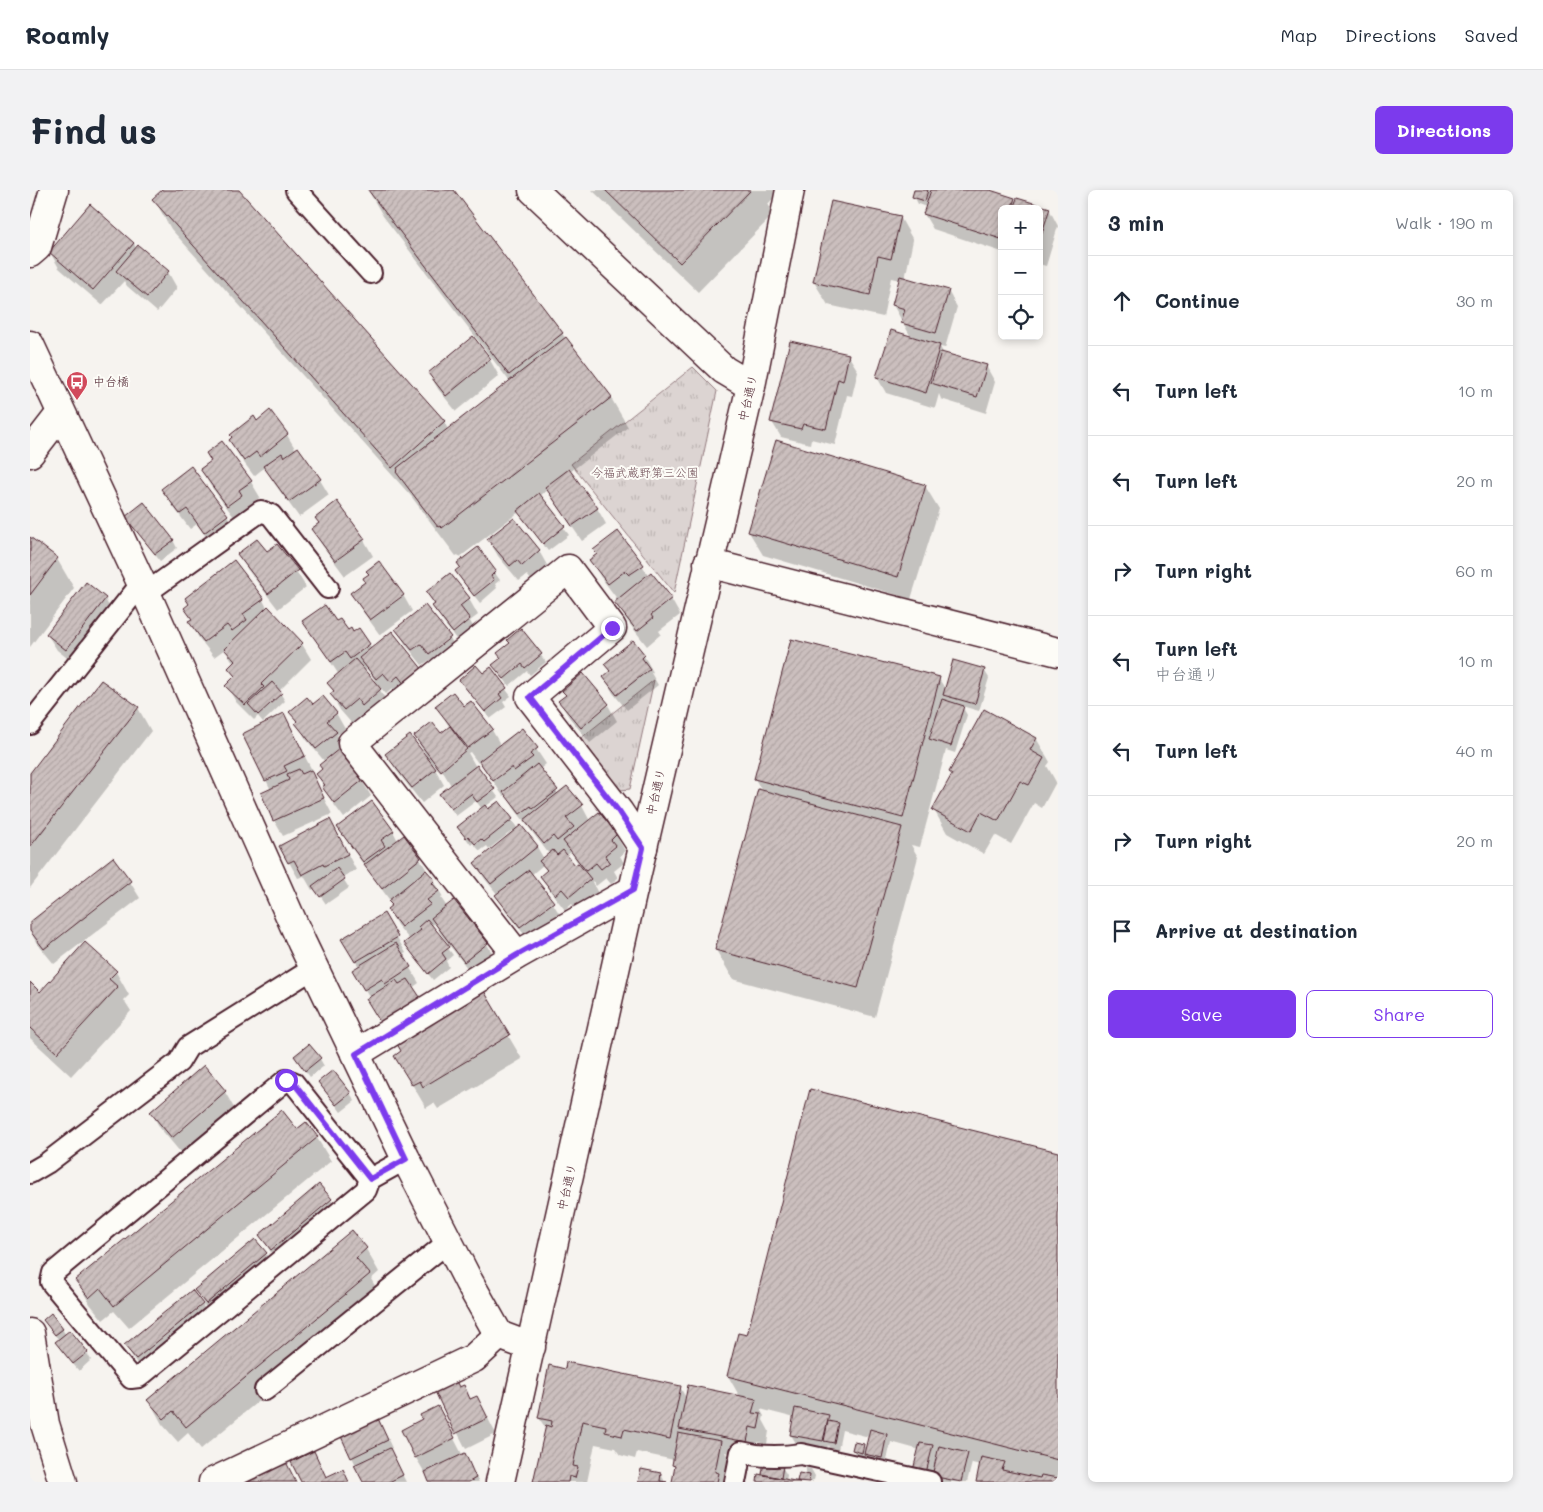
<!DOCTYPE html>
<meta charset="utf-8">
<style>
body{margin:0;font-family:Mali,"Klee One",sans-serif;background:#f2f2f3;color:#1f2937}
.controls{position:absolute;right:15px;top:15px;display:grid;overflow:hidden;border-radius:8px;box-shadow:0 2px 8px #0003}
.controls button{width:45px;height:45px;display:grid;place-items:center;padding:0;border:0;border-bottom:1px solid #e0e1e3;background:#fff;color:#1f2937;font:25px sans-serif}
.stop{position:absolute;width:15px;height:15px;margin:-11px;border:4px solid #7c3aed;border-radius:50%;background:#fff}
.stop.end{background:#7c3aed;border-color:#fff;box-shadow:0 1px 5px #0008}
.list{margin:0;padding:0;list-style:none}
h2{display:flex;justify-content:space-between;align-items:center;height:65px;margin:0;padding:0 20px;font-size:21px}
h2 small{font-size:16px;font-weight:400;color:#747a83}
.list li{display:grid;grid-template-columns:32px 1fr auto;gap:15px;align-items:center;box-sizing:border-box;height:90px;padding:0 20px;border-top:1px solid #e0e1e3}
.list b{display:block;font-size:19px;white-space:nowrap}
.list p{margin:0;font-size:16px;white-space:nowrap;color:#747a83}
.list em{font-size:16px;font-style:normal;color:#747a83}
.actions{display:flex;gap:10px;padding:15px 20px}
.actions a{flex:1;padding:11px 0;border:1px solid #7c3aed;border-radius:8px;text-align:center;font-size:18px;color:#7c3aed}
.actions .main{background:#7c3aed;color:#fff}
.icon{flex:none;width:28px;height:28px;fill:none;stroke:currentColor;stroke-width:2;stroke-linecap:round;stroke-linejoin:round}
.map{position:relative;flex:none;width:1028px;height:1292px;overflow:hidden;border-radius:8px}
header{display:flex;align-items:center;gap:30px;box-sizing:border-box;height:70px;padding:0 25px;background:#fff;border-bottom:1px solid #e0e1e3}
header strong{font-size:24px}
nav{display:flex;gap:28px;margin-inline-start:auto;font-size:18px}
.intro{display:flex;align-items:center;justify-content:space-between;box-sizing:border-box;height:120px;padding:0 30px}
h1{margin:0;font-size:35px}
.button{padding:12px 22px;border-radius:8px;background:#7c3aed;color:#fff;font-size:18px;font-weight:700}
main{display:flex;gap:30px;padding:0 30px}
aside{flex:1;background:#fff;border-radius:8px;box-shadow:0 2px 8px #0003}
.map>svg:first-child{display:block}
</style>
<header>
<strong>Roamly</strong>
<nav><a>Map</a><a>Directions</a><a>Saved</a></nav>
</header>
<div class="intro"><h1>Find us</h1><a class="button">Directions</a></div>
<main>
<div class="map">
<svg width="1028" height="1292" viewBox="0 0 1028 1292">
<defs>
<pattern id="park-tufts" width="24" height="20" patternUnits="userSpaceOnUse" patternTransform="scale(1.25)"><rect width="24" height="20" fill="#dcd4d2"/><path d="M3 7l-1-3M5 7V3M7 7l1-3M15 17l-1-3M17 17v-4M19 17l1-3" fill="none" stroke="#beb6b4"/></pattern>
<pattern id="building-hatch" width="6" height="6" patternUnits="userSpaceOnUse" patternTransform="scale(1.25)"><rect width="6" height="6" fill="#cbbfbe"/><path d="M-1 1l2-2M0 6l6-6M5 7l2-2" fill="none" stroke="#b0a4a3"/></pattern>
</defs>
<rect width="100%" height="100%" fill="#f6f3ef"/>
<filter id="ink" filterUnits="userSpaceOnUse"><feTurbulence type="fractalNoise" baseFrequency=".02" numOctaves="2"/><feDisplacementMap in="SourceGraphic" scale="10" xChannelSelector="R" yChannelSelector="G"/><feConvolveMatrix kernelMatrix="1 2 1 2 8 2 1 2 1" color-interpolation-filters="sRGB"/></filter>
<g filter="url(#ink)">
<!-- park -->
<path fill="url(#park-tufts)" stroke="#937a7e" d="M663,177L687,201L644,403L541,274Z
M624,490L600,599L590,600L551,548Z"/>
<!-- shadow -->
<path fill="#0003" fill-rule="evenodd" d="M134,0H207L414,231L418,240L480,192L353,26L338,0H423L581,208L598,237L540,282L567,318L576,334L552,351L517,300L510,306L539,345L518,361L489,322L430,367L428,365L426,366L381,306L141,39L124,9Z
M562,0H750V1L738,14L744,24L668,102Z
M886,0H956L984,9L986,13L1019,19L1028,36L1016,76L1009,74V19H972V62L903,39L894,24L896,17L888,14L884,6Z
M870,27L883,50L875,89L918,101L927,117L915,158L910,157L914,164L956,176L965,192L956,223L911,209L909,204L905,218L856,203L847,187L881,147L863,115L870,90L861,88L853,127L798,115L784,92Z
M104,53L106,59L138,82L147,98L127,122L97,96L94,91L72,115L29,78L20,62Z
M443,148L460,170L469,186L426,221L408,199L399,183Z
M818,165L828,181L822,206L817,205L805,255L781,249L780,254L751,247L742,232Z
M240,222L257,245L266,260L290,290L299,305L269,327L244,293L235,277L224,286L209,266L200,250Z
M171,279L221,292L230,307L217,317L220,322L207,331L180,295Z
M895,296L909,319L881,409L733,365L719,342Z
M133,299L197,325L206,341L184,358L167,334L160,339L142,315Z
M97,327L143,350L147,358L130,371Z
M484,330L509,361L518,377L502,391L497,385L489,391L468,366L459,350Z
M283,340L334,350L343,366L315,386L292,355Z
M0,348L27,369L44,398L0,457Z
M447,359L470,390L465,394L467,398L450,413L431,389Z
M564,360L612,375L619,386L621,384L641,409L650,425L629,441L631,444L617,456L595,428L586,412L588,410L570,386L561,370L568,365Z
M237,363L266,381L276,397L248,419L218,380L209,365Z
M340,384L373,405L382,421L350,445L331,419L322,404L336,392Z
M420,385L439,409L448,425L440,431L448,446L433,458L413,432L398,403Z
M56,394L75,409L84,425L46,475L27,460L17,444Z
M233,410L237,418L272,454L281,469L249,501L255,511L233,532L228,526L224,530L206,512L197,496L205,488L200,479L204,474L195,459L184,467L169,448L160,432L162,430L155,418Z
M274,431L306,433L323,444L329,440L342,459L392,481L371,507L363,498L356,504L350,497L349,498L359,516L323,535L310,520L301,504L304,502L299,494L309,485ZM337,479L345,490L343,492L334,481Z
M367,440L420,448L429,463L409,479L401,469L392,475L376,455Z
M491,440L516,472L500,485L497,481L479,496L464,475L472,469Z
M603,451L614,466L623,482L621,483L628,495L597,520L583,503L574,487L580,482L575,474Z
M460,479L481,506L473,512L476,517L460,529L430,490L452,485Z
M954,480L959,488L949,521L932,516L937,525L925,563L916,560L890,657L881,655L888,667L845,827L703,789L686,760L732,601L725,589L909,489L916,500Z
M553,485L578,515L587,531L560,553L539,527L529,511L536,506L534,502Z
M283,516L306,523L315,539L307,545L315,559L310,562L332,591L341,606L314,628L303,613L287,584L293,580L295,572L276,549L261,522Z
M407,516L434,518L462,540L471,556L506,559L516,574L510,579L529,605L552,616L560,631L569,624L586,645L595,661L590,666L594,673L584,681L588,688L581,694L576,688L566,696L563,691L562,692L569,705L549,722L542,714L535,720L521,702L512,686L517,682L513,675L501,685L522,712L532,728L500,752L476,721L468,705L455,689L445,673L484,642L483,640L459,659L457,656L450,661L443,653L441,655L433,644L452,619L446,611L426,626L411,605L422,597L409,575L407,576L411,584L404,574L403,575L414,595L392,613L366,580L357,564L396,565L385,547L411,545L420,538ZM440,562L448,573L450,571L473,606L476,604L484,618L519,664L514,669L507,657L491,637L488,639L469,612L458,621L455,617L468,607L446,577L438,563ZM541,662L548,673L545,677L536,666Z
M108,518L121,541L0,698V586Z
M253,525L283,582L281,583L302,624L253,646L244,630L241,600L213,544Z
M1006,548L1020,572L1017,576L1026,592L1012,618L1004,613L981,654L965,645L954,664L917,643L904,620L923,586L920,582Z
M309,637L363,641L368,651L374,647L390,669L413,707L411,708L417,717L424,711L457,754L466,770L444,787L411,744L405,733L401,736L423,765L416,771L419,777L403,790L380,761V750L367,735L358,719L363,716L361,712L318,653Z
M309,647L326,680L312,687L319,698L296,714L285,698L282,700L274,686L268,688L259,672Z
M82,669L100,692L110,708L24,774L6,752L0,740V734Z
M354,725L376,763L372,765L389,793L382,798L340,808L324,781L329,777L313,749Z
M86,782L99,805L94,810L101,821L41,886L0,848V794L10,803Z
M453,803L492,869L408,919L404,913L396,918L379,889Z
M265,867L290,869L294,876L280,887Z
M289,893L320,903L325,911L311,922Z
M781,901L1028,964V1292H947L951,1275L942,1273L937,1292H907L889,1288L890,1260L861,1252L856,1275L839,1271L837,1266L836,1270L828,1268L823,1260L833,1255L836,1259L839,1247L812,1240L808,1260L800,1259L798,1255L797,1258L766,1253L761,1245L765,1228L730,1219L734,1226L733,1230L739,1241L737,1254L728,1252L726,1268L695,1262L703,1276L700,1292H643L646,1279L643,1275L644,1270L607,1262L605,1269L590,1265L585,1258L565,1254L557,1292H505L516,1239L509,1228L650,1197L656,1208L710,1207L698,1186L718,1147Z
M195,902L204,918L151,963L130,938L121,922Z
M275,934L287,948L301,971L99,1138L84,1121L73,1130L60,1114L47,1091Z
M289,996L301,1010L310,1026L251,1075L240,1061L231,1045Z
M225,1051L236,1064L245,1080L186,1129L174,1115L173,1116L181,1130L116,1184L105,1171L96,1156L161,1101L173,1115L174,1114L166,1100Z
M336,1059L349,1082L341,1089L352,1108L171,1259L158,1243L148,1252L132,1234L119,1210Z
M19,1138L32,1139L36,1145L57,1163L61,1170L49,1181L31,1160L27,1152L29,1150Z
M433,1197L441,1210L447,1207L466,1244L436,1259L405,1198L430,1199Z
M349,1231L362,1258L359,1259L376,1292H334L322,1267Z
M416,1233L433,1266L449,1292H402L397,1282L395,1283L386,1268L372,1241Z
M752,1277L757,1285L756,1291L763,1292H728L735,1287L733,1284Z
M776,1278L781,1279L785,1286L784,1290H782L783,1292H770L769,1291L778,1286L776,1282Z
M631,1284L635,1292H609Z"/>
<!-- building -->
<path fill="url(#building-hatch)" stroke="#4a1f2b" d="M132,0H209L415,231L362,278L122,9Z
M338,0H424L533,143L479,185Z
M575,0H721L650,73Z
M884,0H898L895,11L882,7Z
M901,0H960L985,8L981,19H972L971,49L893,24Z
M987,8L1020,18L1009,52V19H983Z
M801,11L871,26L861,69L848,66L840,105L783,92Z
M60,14L104,53L63,100L19,62Z
M108,55L139,81L117,107L86,81Z
M870,86L919,100L906,143L871,133L875,119L862,115Z
M861,140L910,155L896,203L846,187Z
M443,146L461,169L416,206L398,183Z
M536,147L582,207L412,338L410,336L408,337L366,282L368,280L367,278Z
M760,151L819,164L813,191L808,189L796,239L773,234L771,239L740,232Z
M911,162L957,175L947,207L901,193Z
M240,220L258,244L230,267L226,262L214,271L199,250L202,247L200,245L224,226L227,231Z
M746,250L896,295L868,387L718,342Z
M192,251L222,291L209,300L212,305L197,316L170,279L181,271L176,263Z
M268,257L291,289L259,312L233,276L252,263L254,267Z
M161,276L198,325L174,343L157,319L150,324L131,299Z
M539,279L568,318L542,336L515,297Z
M509,303L535,336L513,354L487,321Z
M307,311L335,349L305,371L281,339L289,333L285,328Z
M114,312L144,350L125,364L95,327Z
M484,328L510,360L492,376L487,370L480,376L457,349Z
M588,341L614,375L599,385L595,381L578,394L559,370L567,364L563,360Z
M0,347L28,368L0,405Z
M227,349L237,361L247,354L268,380L238,404L207,364Z
M448,357L466,381L461,386L464,390L444,406L425,381L430,377L427,373Z
M204,370L234,409L213,424L217,430L202,441L197,435L174,452L158,431L162,429L154,418L159,414L155,408Z
M349,371L374,405L340,430L320,403L335,392L333,388L339,384L336,381Z
M621,382L642,408L621,425L623,428L607,441L584,412Z
M420,383L440,408L430,416L440,429L423,443L402,416L405,414L396,402Z
M56,392L76,408L36,460L16,444Z
M295,415L306,431L310,429L318,440L321,438L323,442L329,438L340,454L320,469L315,462L301,472L272,431Z
M395,415L421,447L399,464L391,454L382,460L365,439Z
M238,416L273,453L231,494L234,497L215,515L195,496L205,486L198,478L205,471L194,459Z
M491,438L512,464L495,478L492,474L474,489L462,475L471,468L467,463L480,453L477,450Z
M362,441L393,480L375,495L368,486L361,492L353,483L346,489L329,468Z
M761,449L910,487L873,628L724,589Z
M603,450L615,465L612,468L620,479L587,505L573,487L580,481L574,474Z
M325,469L351,499L332,516L327,509L314,520L300,504L304,501L297,493Z
M923,470L955,479L945,514L913,505Z
M446,475L453,483L461,477L477,498L469,504L472,508L455,522L429,490Z
M553,483L579,514L551,538L528,511L536,505L532,501Z
M71,490L109,517L0,657V583Z
M242,492L252,503L228,525L218,514Z
M423,502L434,516L441,511L463,539L438,558L405,516Z
M293,506L307,523L297,531L307,542L286,559L265,533L267,531L259,522L277,507L283,514Z
M912,509L934,516L921,556L899,549Z
M954,519L1007,548L1000,560L1014,568L999,595L990,591L968,631L951,622L941,641L902,620L922,584L919,582Z
M254,523L275,566L254,576L257,581L235,591L212,544Z
M402,532L411,543L420,536L437,559L411,581L384,546Z
M492,538L508,558L500,564L503,567L484,581L482,577L463,591L449,571Z
M380,545L406,579L382,598L355,564Z
M309,559L333,590L304,613L292,597L295,595L286,584L292,579L289,575Z
M507,574L528,600L503,619L501,616L490,624L473,602Z
M447,575L465,599L447,612L441,604L421,619L409,604Z
M269,579L272,584L281,580L294,608L243,631L231,603L259,590L257,584Z
M537,596L553,615L536,628L544,637L527,651L523,646L514,654L494,630Z
M728,599L872,637L828,798L685,760Z
M342,611L364,641L351,650L355,656L333,672L307,637Z
M469,611L483,629L454,652L451,649L445,654L438,646L436,648L427,637L455,615L458,619Z
M569,622L587,644L581,650L586,656L575,665L580,672L571,679L566,673L556,681L533,651Z
M300,629L318,664L294,676L293,674L272,685L264,670L258,673L249,656Z
M491,635L508,656L461,694L444,673Z
M374,645L391,668L352,699L334,675Z
M523,660L527,665L533,660L545,675L548,673L561,689L539,707L532,699L525,705L510,686L517,680L509,671Z
M83,667L101,691L14,759L0,741V732Z
M307,678L315,689L290,707L282,696Z
M396,680L405,690L402,693L409,701L397,710L401,714L371,737L357,719L362,715L358,711Z
M499,680L524,712L490,737L465,705Z
M424,710L458,753L434,772L401,728Z
M354,723L368,747L325,772L311,749Z
M397,729L420,757L412,763L416,769L398,784L374,753L391,740L388,737Z
M55,752L87,781L79,789L88,797L27,863L0,838V792L10,802Z
M366,753L381,777L355,794L352,789L334,800L322,780Z
M378,789L392,810L352,835L336,809L366,790L369,794Z
M454,801L480,845L393,897L390,891L382,895L364,866L371,861L367,854Z
M279,854L291,868L275,881L264,866Z
M174,875L196,901L142,948L120,922Z
M303,880L321,903L306,915L288,892Z
M780,899L1028,962V1270L697,1186L708,1143L717,1145Z
M252,920L267,939L276,932L288,947L84,1116L70,1098L59,1108L45,1090Z
M289,994L302,1009L241,1060L229,1045Z
M322,1040L337,1058L326,1068L340,1084L156,1237L143,1221L134,1229L117,1210Z
M225,1049L237,1063L176,1114L164,1100Z
M162,1100L173,1114L106,1169L94,1155Z
M21,1123L33,1139L25,1145L13,1130Z
M40,1140L58,1162L43,1174L25,1152Z
M536,1172L651,1196L640,1249L594,1239L592,1246L575,1242L576,1236L552,1231L543,1276L548,1277L545,1288L539,1286L538,1292H503L516,1235L521,1237L522,1231L508,1228L519,1175L535,1179Z
M424,1187L429,1197L434,1195L440,1209L447,1206L458,1228L425,1244L403,1197Z
M658,1195L726,1209L722,1223L731,1224L728,1239L720,1237L717,1252L649,1239Z
M408,1216L425,1248L385,1268L371,1240L392,1229L390,1225Z
M765,1218L799,1225L793,1251L760,1245Z
M345,1222L358,1250L321,1268L308,1240Z
M798,1231L808,1233L804,1253L794,1251Z
M840,1239L857,1244L852,1268L834,1264Z
M648,1243L691,1251L685,1282L689,1283L687,1292H642L645,1276L642,1275Z
M824,1252L834,1254L832,1263L822,1260Z
M890,1253L903,1255L896,1283L883,1280Z
M909,1256L938,1263L931,1292L902,1286Z
M360,1258L373,1285L359,1292H333L324,1275Z
M284,1261L296,1287L313,1279L319,1292H271L261,1272Z
M435,1263L446,1288L439,1292H399L395,1282Z
M951,1267L975,1272L972,1280L1010,1288L1011,1285L1028,1288V1292H946Z
M255,1270L266,1292H214Z
M734,1272L753,1276L751,1288L732,1284Z
M611,1279L631,1283L630,1291L637,1292H608Z
M769,1283L780,1285L779,1292L767,1291Z
M728,1284L770,1292H727Z"/>
<g fill="none" stroke-linecap="round" stroke-linejoin="round">
<!-- service casing -->
<g stroke="#4a1f2b" stroke-width="24">
<path id="service" d="M266,0L341,83
M116,403L231,321L241,325L298,398
M0,534L111,394
M0,983L17,973L149,872L158,857L284,778
M340,989L263,892L256,890L23,1083L21,1092L101,1188L109,1187L336,1000L340,989L376,969
M235,1200L418,1052
M705,1292L711,1262C730,1267 751,1267 771,1264L900,1292"/>
</g>
<!-- minor casing -->
<g stroke="#4a1f2b" stroke-width="31">
<path id="minor" d="M503,0L694,180L721,196
M0,63L7,57L24,0
M0,263L31,223
M678,373L1028,462
M487,765L322,553L538,379L582,438L500,507L589,622L613,658
M325,864L487,765L603,700
M0,1143L15,1234L33,1292
M183,1292L444,1168L469,1145"/>
</g>
<!-- tertiary casing -->
<g stroke="#4a1f2b" stroke-width="31">
<path id="tertiary" d="M0,155L116,403L272,753L376,969L439,1092L469,1145L501,1157
M470,1292L603,700L721,196L760,0"/>
</g>
<!-- service -->
<use href="#service" stroke="#fdfcf7" stroke-width="20"/>
<!-- minor -->
<use href="#minor" stroke="#fdfcf7" stroke-width="28"/>
<!-- tertiary -->
<use href="#tertiary" stroke="#fdfcf7" stroke-width="28"/>
</g>
</g>
<g fill="none" stroke-linecap="round" stroke-linejoin="round" filter="url(#ink)">
<!-- route -->
<path stroke="#7c3aed" stroke-width="6" d="M256,890L263,892L340,989L376,969L326,864L487,765L603,700L613,658L589,622L500,507L582,438"/>
</g>
<!-- icons -->
<defs>
<g id="bus-pin" transform="scale(1.125)"><path d="M0 17L-7.5 6A9.5 9.5 0 1 1 7.5 6Z" fill="#d1495b" stroke="#fdfcf7"/><path d="M-5-6H5V4H4V6H2V4H-2V6H-4V4H-5ZM-3.5-4V0h7V-4ZM-3.5 1.2v1.5H-2V1.2ZM2 1.2v1.5H3.5V1.2Z" fill="#fff"/></g>
</defs>
<g fill-rule="evenodd">
<use href="#bus-pin" x="47" y="192"/>
</g>
<g text-anchor="middle" stroke-width="4" stroke-linejoin="round" paint-order="stroke">
<!-- poi labels -->
<g font-size="12" fill="#4a1f2b" stroke="#fdfcf7" text-anchor="start">
<text x="63" y="196">中台橋</text>
</g>
<!-- street labels -->
<g font-size="12" fill="#4a1f2b" stroke="#fdfcf7">
<text transform="translate(718 208) rotate(-77)" y="4">中台通り</text>
<text transform="translate(626 602) rotate(-77)" y="4">中台通り</text>
<text transform="translate(537 997) rotate(-77)" y="4">中台通り</text>
</g>
<!-- park labels -->
<g font-size="12" fill="#6e4c55" stroke="#fdfcf7">
<text x="615" y="287">今福武蔵野第三公園</text>
</g>
</g>
</svg>
<div class="controls">
<button>+</button>
<button>−</button>
<button><svg class="icon" aria-label="locate" viewBox="0 0 24 24"><circle cx="12" cy="12" r="6"/><path d="M12 2v4M12 18v4M2 12h4M18 12h4"/></svg></button>
</div>
<div class="stop" style="left:256px;top:890px"></div>
<div class="stop end" style="left:582px;top:438px"></div>
</div>
<aside>
<h2>3 min<small>Walk · 190 m</small></h2>
<ul class="list">
<li><svg class="icon" aria-label="ahead" viewBox="0 0 24 24"><path d="M12 20V5M6 11l6-6 6 6"/></svg><div><b>Continue</b></div><em>30 m</em></li>
<li><svg class="icon" aria-label="left" viewBox="0 0 24 24"><path d="M17 20v-9H6M10 6l-5 5 5 5"/></svg><div><b>Turn left</b></div><em>10 m</em></li>
<li><svg class="icon" aria-label="left" viewBox="0 0 24 24"><path d="M17 20v-9H6M10 6l-5 5 5 5"/></svg><div><b>Turn left</b></div><em>20 m</em></li>
<li><svg class="icon" aria-label="right" viewBox="0 0 24 24"><path d="M7 20v-9h11M14 6l5 5-5 5"/></svg><div><b>Turn right</b></div><em>60 m</em></li>
<li><svg class="icon" aria-label="left" viewBox="0 0 24 24"><path d="M17 20v-9H6M10 6l-5 5 5 5"/></svg><div><b>Turn left</b><p>中台通り</p></div><em>10 m</em></li>
<li><svg class="icon" aria-label="left" viewBox="0 0 24 24"><path d="M17 20v-9H6M10 6l-5 5 5 5"/></svg><div><b>Turn left</b></div><em>40 m</em></li>
<li><svg class="icon" aria-label="right" viewBox="0 0 24 24"><path d="M7 20v-9h11M14 6l5 5-5 5"/></svg><div><b>Turn right</b></div><em>20 m</em></li>
<li><svg class="icon" aria-label="arrive" viewBox="0 0 24 24"><path d="M6 21V4h12l-3 4 3 4H6"/></svg><div><b>Arrive at destination</b></div></li>
</ul>
<div class="actions"><a class="main">Save</a><a>Share</a></div>
</aside>
</main>
